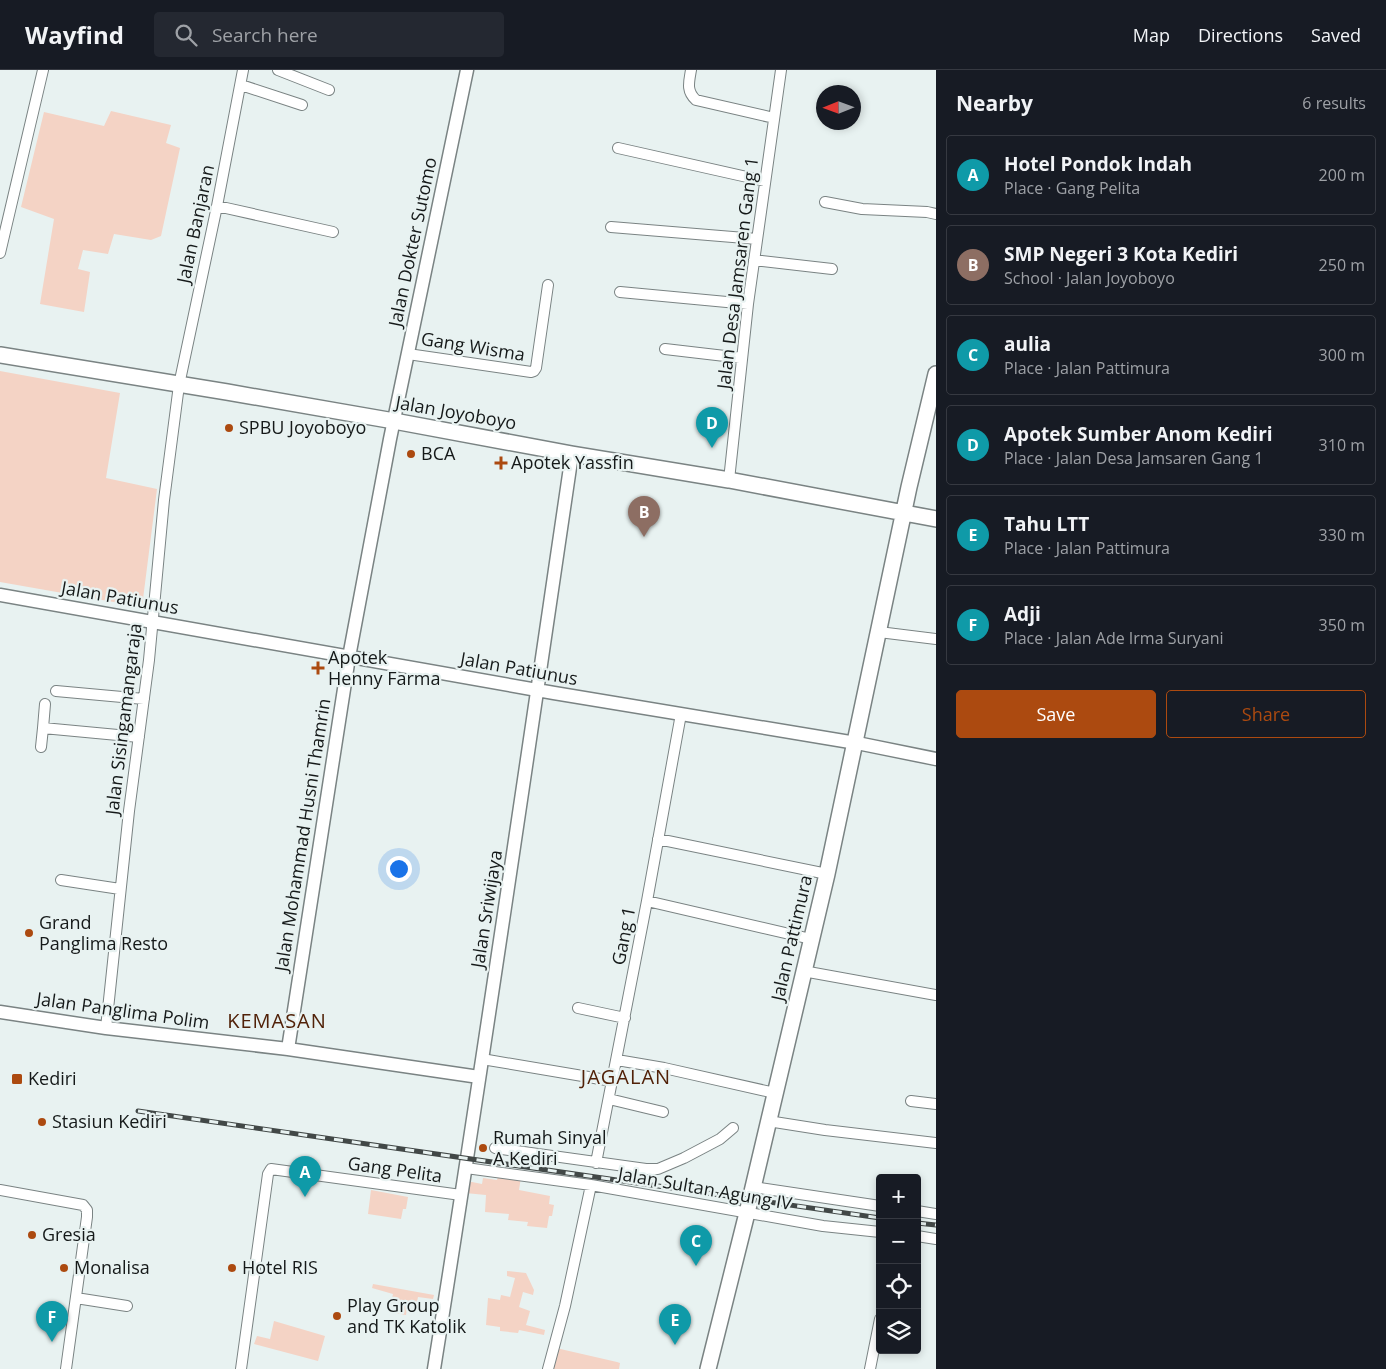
<!DOCTYPE html>
<meta charset="utf-8">
<style>
body{margin:0;font-family:"Open Sans",sans-serif;background:#242831;color:#f1f3f6}
.controls{position:absolute;right:15px;bottom:15px;display:grid;overflow:hidden;border-radius:5px;box-shadow:0 2px 8px #0003}
.controls button{width:45px;height:45px;display:grid;place-items:center;padding:0;border:0;border-bottom:1px solid #363941;background:#171b24;color:#f1f3f6;font:25px sans-serif}
.compass{position:absolute;left:816px;top:15px;width:45px;height:45px;border-radius:50%;background:#171b24;box-shadow:0 2px 8px #0003;rotate:269deg}
.you{position:absolute;left:398px;top:798px;width:18px;height:18px;margin:-12px;border:4px solid #fff;border-radius:50%;background:#1a73e8;box-shadow:0 0 0 8px #1a73e833}
.badge{display:grid;place-items:center;width:32px;height:32px;border-radius:50%;background:#ac4a10;color:#fff;font-size:16px;font-weight:700}
.pin{position:absolute;translate:-50% -41px;filter:drop-shadow(0 1px 2px #0008)}
.pin::after{content:'';position:absolute;top:26px;width:18px;height:15px;background:inherit;clip-path:polygon(0 0,100% 0,50% 100%)}
.list{margin:0;padding:0;list-style:none}
h2{display:flex;justify-content:space-between;align-items:center;height:65px;margin:0;padding:0 20px;font-size:21px}
h2 small{font-size:16px;font-weight:400;color:#9ea1a6}
.list li{display:grid;grid-template-columns:32px 1fr auto;gap:15px;align-items:center;box-sizing:border-box;height:80px;margin:0 10px 10px;padding:0 10px;border:1px solid #363941;border-radius:5px}
.list b{display:block;font-size:19px;white-space:nowrap}
.list p{margin:0;font-size:16px;white-space:nowrap;color:#9ea1a6}
.list em{font-size:16px;font-style:normal;color:#9ea1a6}
.actions{display:flex;gap:10px;padding:15px 20px}
.actions a{flex:1;padding:11px 0;border:1px solid #ac4a10;border-radius:5px;text-align:center;font-size:18px;color:#ac4a10}
.actions .main{background:#ac4a10;color:#fff}
.icon{flex:none;width:28px;height:28px;fill:none;stroke:currentColor;stroke-width:2;stroke-linecap:round;stroke-linejoin:round}
.map{position:relative;flex:none;width:936px;height:1299px;overflow:hidden}
header{display:flex;align-items:center;gap:30px;box-sizing:border-box;height:70px;padding:0 25px;background:#171b24;border-bottom:1px solid #363941}
header strong{font-size:24px}
nav{display:flex;gap:28px;margin-inline-start:auto;font-size:18px}
.search{width:350px;height:45px;background:#242831;display:flex;align-items:center;gap:12px;box-sizing:border-box;padding:0 18px;border-radius:5px;color:#9ea1a6;font-size:19px}
main{display:flex}
aside{flex:1;background:#171b24}
.map>svg:first-child{display:block}
</style>
<header>
<strong>Wayfind</strong>
<div class="search"><svg class="icon" aria-label="search" viewBox="0 0 24 24"><circle cx="10" cy="10" r="6"/><path d="M15 15l6 6"/></svg>Search here</div>
<nav><a>Map</a><a>Directions</a><a>Saved</a></nav>
</header>
<main>
<div class="map">
<svg width="936" height="1299" viewBox="0 0 936 1299">
<rect width="100%" height="100%" fill="#e8f2f1"/>
<!-- green -->
<path fill="#f4d3c5" d="M111,41L171,55L166,73L180,78L161,166L151,170L114,164L108,184L83,180L78,199L90,202L84,242L40,234L54,149L21,137L44,42L104,56Z
M0,301L120,323L106,408L157,419L142,537L0,512Z
M499,1103L521,1107L519,1120L550,1126L549,1134L554,1135L552,1146H549L547,1158L527,1156L528,1152L508,1150L509,1144L485,1142L486,1125L465,1123L467,1111L482,1114L483,1108L497,1110Z
M371,1120L408,1127L406,1139H403L401,1149L368,1144Z
M507,1201L526,1203L534,1220L533,1225L523,1222L519,1237L530,1241L526,1255L545,1260L544,1265L519,1260L518,1263L500,1261V1257L486,1255L488,1228L500,1230L501,1225L510,1227L515,1208L507,1206Z
M373,1214L434,1225L433,1229L418,1227L417,1232L408,1231L406,1245L389,1242L393,1224L372,1218Z
M274,1251L325,1266L318,1291L254,1274L257,1266L270,1269Z
M556,1278L617,1292L620,1293L619,1299H551Z"/>
<g fill="none" stroke-linecap="round" stroke-linejoin="round">
<!-- minor casing -->
<g stroke="#7a8383" stroke-width="12">
<path id="minor" d="M278,0L329,20
M691,0C689,12 686,21 696,30L774,48
M241,15L302,35
M618,78L765,111
M825,132L862,139L927,142L936,144
M217,136L333,162
M611,157L757,169
M0,183L43,0
M754,190L832,199
M620,222L748,234
M665,279L742,288
M408,284L531,302L534,301L536,298L548,215
M729,410L748,234L781,0
M879,562L936,569
M56,621L144,629
M43,658L45,634
M41,677L43,658L139,667
M658,769L827,804
M61,810L120,819
M647,831L811,869
M803,901L936,925
M578,938L625,948
M106,958L129,741L149,590L164,430L179,315L217,136L243,0
M482,989L612,1011
M617,990L664,998L775,1023
M609,1029L663,1042
M911,1031L936,1034
M768,1051L825,1060L936,1073
M495,1078L646,1099H658L684,1088L720,1069L733,1058
M596,1093L647,831L681,644
M466,1098L591,1115L823,1156L880,1162
M753,1117L880,1136
M0,1120L83,1135L87,1140V1147L66,1299
M917,1141L936,1144
M917,1166L936,1169
M76,1228L127,1236
M241,1299L268,1104L271,1099L461,1125
M548,1299L565,1236L591,1115
M870,1299L880,1249"/>
</g>
<!-- tertiary casing -->
<g stroke="#7a8383" stroke-width="15">
<path id="tertiary" d="M0,525L554,623L862,674L936,689
M0,942L106,958L288,979L479,1007
M288,979L349,587L390,369L467,0
M434,1299C483,994 527,689 572,384"/>
</g>
<!-- secondary casing -->
<g stroke="#7a8383" stroke-width="18">
<path id="secondary" d="M0,285L227,322L394,351L572,384L729,410L936,449
M708,1299L747,1143L827,804L909,417L936,304"/>
</g>
<!-- minor -->
<use href="#minor" stroke="#fff" stroke-width="10"/>
<!-- tertiary -->
<use href="#tertiary" stroke="#fff" stroke-width="12"/>
<!-- secondary -->
<use href="#secondary" stroke="#fff" stroke-width="15"/>
<!-- rail casing -->
<g stroke="#424847" stroke-width="5">
<path id="rail" d="M138,1041L880,1148
M917,1153L936,1155"/>
</g>
<!-- rail -->
<use href="#rail" stroke="#e8f2f1" stroke-width="3" stroke-dasharray="9" stroke-linecap="butt"/>
</g>
<!-- markers -->
<g fill="#ac4a10" stroke="#e8f2f1" stroke-width="2">
<circle cx="229" cy="358" r="5"/>
<circle cx="411" cy="384" r="5"/>
<path d="M498.5 385.5h5v5h5v5h-5v5h-5v-5h-5v-5h5z"/>
<path d="M315.5 590.5h5v5h5v5h-5v5h-5v-5h-5v-5h5z"/>
<circle cx="29" cy="863" r="5"/>
<rect x="11" y="1003" width="12" height="12" rx="2.5"/>
<circle cx="42" cy="1052" r="5"/>
<circle cx="483" cy="1078" r="5"/>
<circle cx="32" cy="1165" r="5"/>
<circle cx="64" cy="1198" r="5"/>
<circle cx="232" cy="1198" r="5"/>
<circle cx="337" cy="1246" r="5"/>
</g>
<g text-anchor="middle" stroke-width="4.5" stroke-linejoin="round" paint-order="stroke">
<!-- street labels -->
<g font-size="18" fill="#151919" stroke="#e8f2f1">
<text transform="translate(196 154) rotate(-78)" y="6">Jalan Banjaran</text>
<text transform="translate(413 172) rotate(-78)" y="6">Jalan Dokter Sutomo</text>
<text transform="translate(738 203) rotate(-83)" y="6">Jalan Desa Jamsaren Gang 1</text>
<text transform="translate(473 277) rotate(9)" y="6">Gang Wisma</text>
<text transform="translate(456 343) rotate(10)" y="6">Jalan Joyoboyo</text>
<text transform="translate(120 528) rotate(10)" y="6">Jalan Patiunus</text>
<text transform="translate(519 599) rotate(10)" y="6">Jalan Patiunus</text>
<text transform="translate(124 649) rotate(-83)" y="6">Jalan Sisingamangaraja</text>
<text transform="translate(303 765) rotate(-81)" y="6">Jalan Mohammad Husni Thamrin</text>
<text transform="translate(487 839) rotate(-81)" y="6">Jalan Sriwijaya</text>
<text transform="translate(624 866) rotate(-79)" y="6">Gang 1</text>
<text transform="translate(792 868) rotate(-77)" y="6">Jalan Pattimura</text>
<text transform="translate(123 941) rotate(8)" y="6">Jalan Panglima Polim</text>
<text transform="translate(395 1100) rotate(8)" y="6">Gang Pelita</text>
<text transform="translate(705 1119) rotate(10)" y="6">Jalan Sultan Agung IV</text>
</g>
<!-- poi labels -->
<g font-size="18" fill="#151919" stroke="#e8f2f1" text-anchor="start">
<text x="239" y="364">SPBU Joyoboyo</text>
<text x="421" y="390">BCA</text>
<text x="511" y="399">Apotek Yassfin</text>
<text x="328" y="594">Apotek<tspan x="328" dy="21">Henny Farma</tspan></text>
<text x="39" y="859">Grand<tspan x="39" dy="21">Panglima Resto</tspan></text>
<text x="28" y="1015">Kediri</text>
<text x="52" y="1058">Stasiun Kediri</text>
<text x="493" y="1074">Rumah Sinyal<tspan x="493" dy="21">A Kediri</tspan></text>
<text x="42" y="1171">Gresia</text>
<text x="74" y="1204">Monalisa</text>
<text x="242" y="1204">Hotel RIS</text>
<text x="347" y="1242">Play Group<tspan x="347" dy="21">and TK Katolik</tspan></text>
</g>
<!-- quarter labels -->
<g font-size="20" letter-spacing="1" fill="#512108" stroke="#e8f2f1">
<text x="277" y="958">KEMASAN</text>
<text x="626" y="1014">JAGALAN</text>
</g>
</g>
</svg>
<div class="controls">
<button>+</button>
<button>−</button>
<button><svg class="icon" aria-label="locate" viewBox="0 0 24 24"><circle cx="12" cy="12" r="6"/><path d="M12 2v4M12 18v4M2 12h4M18 12h4"/></svg></button>
<button><svg class="icon" aria-label="layers" viewBox="0 0 24 24"><path d="M12 4l9 5-9 5-9-5zM3 14l9 5 9-5"/></svg></button>
</div>
<svg class="compass" viewBox="-18 -18 36 36"><path d="M0-13l5 13h-10z" fill="#e53935"/><path d="M0 13l5-13h-10z" fill="#9ea1a6"/></svg>
<div class="you"></div>
<div class="pin badge" style="left:305px;top:1127px;background:#0f9aa8">A</div>
<div class="pin badge" style="left:644px;top:467px;background:#8d6e63">B</div>
<div class="pin badge" style="left:696px;top:1196px;background:#0f9aa8">C</div>
<div class="pin badge" style="left:712px;top:378px;background:#0f9aa8">D</div>
<div class="pin badge" style="left:675px;top:1275px;background:#0f9aa8">E</div>
<div class="pin badge" style="left:52px;top:1272px;background:#0f9aa8">F</div>
</div>
<aside>
<h2>Nearby<small>6 results</small></h2>
<ul class="list">
<li><span class="badge" style="background:#0f9aa8">A</span><div><b>Hotel Pondok Indah</b><p>Place · Gang Pelita</p></div><em>200 m</em></li>
<li><span class="badge" style="background:#8d6e63">B</span><div><b>SMP Negeri 3 Kota Kediri</b><p>School · Jalan Joyoboyo</p></div><em>250 m</em></li>
<li><span class="badge" style="background:#0f9aa8">C</span><div><b>aulia</b><p>Place · Jalan Pattimura</p></div><em>300 m</em></li>
<li><span class="badge" style="background:#0f9aa8">D</span><div><b>Apotek Sumber Anom Kediri</b><p>Place · Jalan Desa Jamsaren Gang 1</p></div><em>310 m</em></li>
<li><span class="badge" style="background:#0f9aa8">E</span><div><b>Tahu LTT</b><p>Place · Jalan Pattimura</p></div><em>330 m</em></li>
<li><span class="badge" style="background:#0f9aa8">F</span><div><b>Adji</b><p>Place · Jalan Ade Irma Suryani</p></div><em>350 m</em></li>
</ul>
<div class="actions"><a class="main">Save</a><a>Share</a></div>
</aside>
</main>
